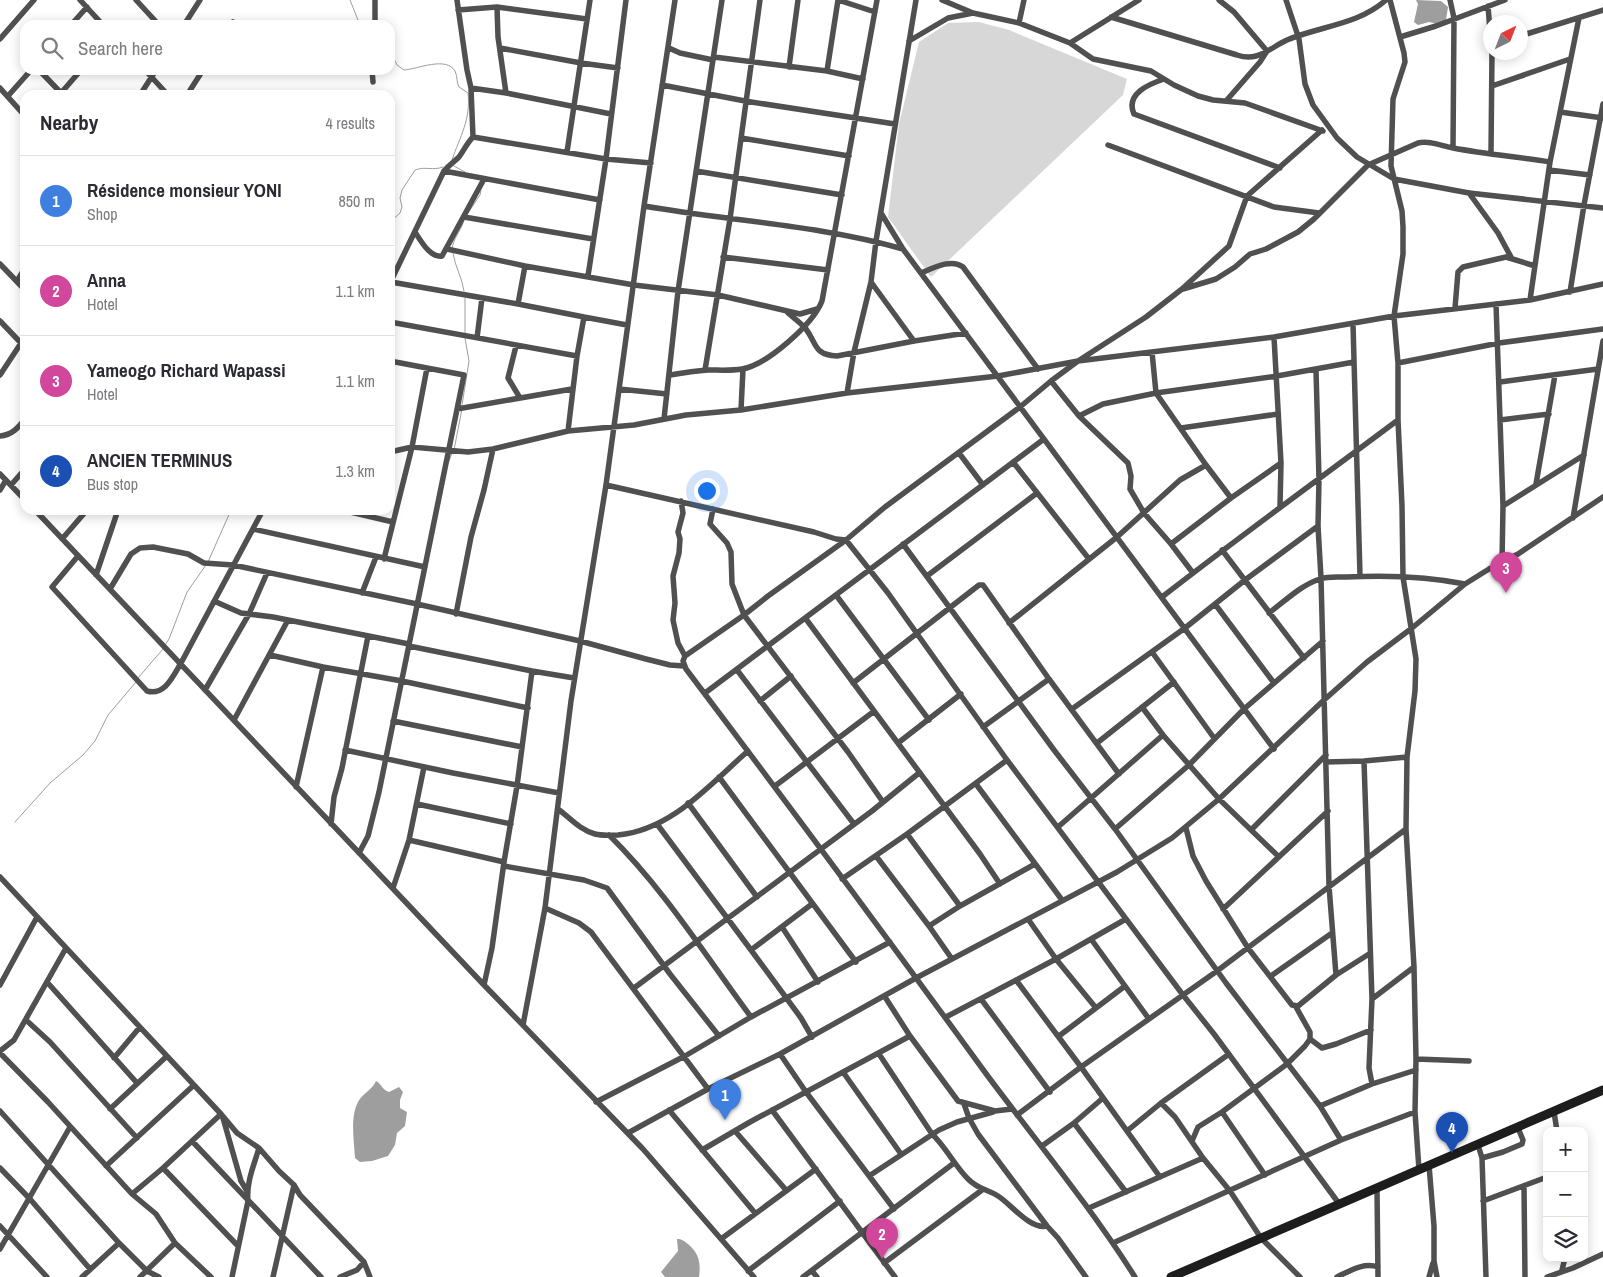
<!DOCTYPE html>
<meta charset="utf-8">
<style>
body{margin:0;font-family:"Archivo Narrow",sans-serif;background:#f2f2f3;color:#2b2b33}
.controls{position:absolute;right:15px;bottom:15px;display:grid;overflow:hidden;border-radius:10px;box-shadow:0 2px 12px #0003}
.controls button{width:45px;height:45px;display:grid;place-items:center;padding:0;border:0;border-bottom:1px solid #e1e1e2;background:#fff;color:#2b2b33;font:25px sans-serif}
.compass{position:absolute;left:1483px;top:15px;width:45px;height:45px;border-radius:50%;background:#fff;box-shadow:0 2px 12px #0003;rotate:42deg}
.you{position:absolute;left:706px;top:490px;width:18px;height:18px;margin:-12px;border:4px solid #fff;border-radius:50%;background:#1a73e8;box-shadow:0 0 0 8px #1a73e833}
.badge{display:grid;place-items:center;width:32px;height:32px;border-radius:50%;background:#000;color:#fff;font-size:16px;font-weight:700}
.pin{position:absolute;translate:-50% -41px;filter:drop-shadow(0 1px 2px #0008)}
.pin::after{content:'';position:absolute;top:26px;width:18px;height:15px;background:inherit;clip-path:polygon(0 0,100% 0,50% 100%)}
.list{margin:0;padding:0;list-style:none}
h2{display:flex;justify-content:space-between;align-items:center;height:65px;margin:0;padding:0 20px;font-size:21px}
h2 small{font-size:16px;font-weight:400;color:#7c7c81}
.list li{display:grid;grid-template-columns:32px 1fr auto;gap:15px;align-items:center;box-sizing:border-box;height:90px;padding:0 20px;border-top:1px solid #e1e1e2}
.list b{display:block;font-size:19px;white-space:nowrap}
.list p{margin:0;font-size:16px;white-space:nowrap;color:#7c7c81}
.list em{font-size:16px;font-style:normal;color:#7c7c81}
.icon{flex:none;width:28px;height:28px;fill:none;stroke:currentColor;stroke-width:2;stroke-linecap:round;stroke-linejoin:round}
.map{position:relative;flex:none;width:1603px;height:1277px;overflow:hidden}
.search{position:absolute;background:#fff;box-shadow:0 2px 12px #0003;left:20px;top:20px;width:375px;height:55px;display:flex;align-items:center;gap:12px;box-sizing:border-box;padding:0 18px;border-radius:15px;color:#7c7c81;font-size:19px}
.panel{position:absolute;background:#fff;box-shadow:0 2px 12px #0003;left:20px;top:90px;width:375px;height:425px;border-radius:15px}
.map>svg:first-child{display:block}
</style>
<div class="map">
<svg width="1603" height="1277" viewBox="0 0 1603 1277">
<rect width="100%" height="100%" fill="#fff"/>
<!-- green -->
<path fill="#d7d7d7" d="M979,22L1009,30L1127,79L1123,95L931,277L888,217L899,124L919,42L948,23Z"/>
<!-- water -->
<path fill="#9e9e9e" d="M1416,0L1441,1L1448,7L1446,20L1437,24L1429,22L1418,25L1414,22L1418,4Z
M376,1081C382,1084 382,1090 389,1092L399,1087L403,1092L400,1100V1108L407,1112L405,1126L397,1133L395,1145L388,1156L372,1161L360,1162L355,1158C354,1141 350,1117 358,1102C363,1093 373,1089 376,1081Z
M677,1239C682,1239 684,1241 688,1244C699,1253 701,1263 699,1277H665L661,1272L678,1251Z"/>
<g fill="none" stroke-linecap="round" stroke-linejoin="round">
<!-- stream -->
<path stroke="#9e9e9e" stroke-width="1" d="M350,0L360,25
M390,51L397,65L404,70C418,69 446,56 455,71C458,77 456,82 459,87L468,93C471,120 460,136 452,160
M454,166L465,172
M468,213L480,195L481,191
M390,222L400,213L402,207L400,198L402,190L415,170C426,166 432,171 443,167
M452,249C453,239 460,232 463,223
M453,253C455,267 462,277 464,291
M465,298V334
M462,405L469,361L465,338
M454,450L462,409
M449,461L452,453
M208,562L231,510
M165,645L169,639L187,592L206,565
M138,678L163,649
M15,822L50,783L83,755L95,741L108,715L136,682"/>
<!-- street -->
<path stroke="#505050" stroke-width="5.5" d="M80,0L103,25
M136,0L159,25
M375,0V25
M838,0L875,12
M942,0L973,13L1019,23L1070,43L1093,59L1151,71L1174,85L1198,96L1213,100L1245,103L1323,131
M1219,0L1234,12L1267,51L1260,62L1226,101
M1286,0L1299,39L1305,84L1313,105L1337,138L1357,157L1394,179L1469,193L1603,208
M1390,0L1404,53L1405,62L1393,99L1391,166L1402,211L1403,227V254L1394,316L1398,363V420L1402,506L1403,577L1416,659L1415,691L1407,757L1406,829L1414,967L1416,1059L1415,1112L1419,1170
M1450,0L1454,18L1453,148
M1488,6L1490,31
M497,7L498,37L506,93
M458,10L497,7L587,19
M1111,17L1237,55C1243,57 1249,58 1256,56C1267,53 1276,45 1287,40C1320,26 1358,25 1386,0
M1019,23L1024,0
M71,25L87,7
M184,25L200,0
M231,25L233,22
M1520,36L1603,10
M1400,37L1436,26L1505,0
M0,39L34,0
M909,41L948,18L973,13
M1070,43L1139,0
M500,48L581,63L618,68
M669,48L680,53L713,60
M714,57L827,71L863,79
M789,67L798,0
M39,70L63,95
M145,70L168,95
M372,70L373,82
M827,71L838,0
M1164,79C1149,84 1125,94 1134,114L1280,168
M662,85L745,101L895,124
M1492,86L1570,59
M0,88L25,116
M471,88L506,93L611,114
M61,93L81,70
M140,95L156,70
M187,95L203,70
M8,96L31,70
M1560,112L1603,118
M473,137L606,159L651,163
M741,138L849,156
M1108,145L1274,207L1319,213
M567,152L590,0
M1491,153L1492,52
M1549,170L1590,175
M444,171L600,200
M696,171L842,195
M1469,193L1498,233L1511,257
M644,206C730,221 819,225 903,249
M881,213L903,249L1274,749
M464,217L593,239
M415,232C421,241 430,258 442,256L484,179
M447,249L525,266L634,285L718,295L800,314L817,309
M723,257L828,270
M0,264L25,290
M921,273C933,268 951,258 963,267L1038,369
M588,276L606,159L626,0
M17,281L25,268
M391,282L518,304L584,317
M871,282L914,341
M390,283L444,171C449,165 454,162 459,157C464,150 467,143 473,137L471,88L467,70L457,0
M1183,289L1216,279L1235,267L1250,254L1266,249L1298,232L1314,219L1368,165L1418,143C1429,140 1442,146 1453,148C1485,154 1518,157 1550,162
M1570,292L1584,205L1603,104
M1530,300L1550,162L1579,18
M518,304L525,266
M1496,304L1503,506L1502,562
M1455,308L1458,272L1463,267L1506,257L1535,266
M788,313C794,318 801,323 806,329C817,344 814,355 837,356L914,341L966,333
M0,321L21,343
M390,322L577,356
M1353,324L1360,576
M1274,337L1281,463L1280,506
M477,338L482,298
M516,346L508,378L520,398
M1152,352L1156,393L1206,465L1231,498
M1398,363L1499,343L1603,329
M705,370L730,219L760,0
M1316,370L1319,479L1318,526L1321,578L1329,886L1336,975
M0,375L25,337
M670,375C682,373 695,371 708,370C719,370 731,371 742,369C767,365 813,324 822,301L877,0
M1051,381L1079,416L1128,463L1131,476L1130,489L1144,513L1171,544L1193,573
M1500,382L1598,369
M619,389L667,394
M847,393L854,352L871,282L876,241L916,0
M457,409L572,389
M741,410L743,369
M1079,416L1103,404L1156,393L1277,376L1354,362
M664,419L678,291L722,0
M1500,420L1549,414
M1181,428L1278,414
M568,431L577,356L584,317L627,325
M0,436C12,435 18,428 25,419
M390,452L412,447L468,452L493,449L568,431L634,425L686,415L741,410L847,393L998,376L1078,361L1274,337L1394,316L1530,300L1603,284
M959,453L983,485
M1013,462L1089,559
M0,474L25,500
M1536,484L1555,375
M11,485L25,469
M606,485L814,532L836,539L846,540L888,593L1007,760L1183,995L1214,1034L1340,1205
M0,490L6,480
M681,501L683,513L678,532L680,539L679,553L673,576L675,603L673,620L678,643L685,656
M1503,506L1584,455
M713,509L710,524L727,543L731,552L732,584L744,615L848,752L883,802
M35,510L484,985L643,1149L754,1277
M342,510L393,522
M1573,518L1603,341
M253,529L425,567
M62,539L87,510
M903,544L1054,750L1115,829L1226,983L1320,1106L1341,1140
M1171,544L1231,498L1281,463
M1222,550L1304,658
M78,556L52,587L147,691C165,696 173,676 181,663L263,510
M384,559L412,447L427,368
M96,575L118,510
M927,576L1037,493
M110,589L131,554L140,548L153,547L188,554L204,563L233,565L417,604L580,641L646,659L670,665L684,666
M362,593L376,557
M836,595L929,720
M1162,597C1239,537 1319,479 1398,420
M214,601L241,613L273,617L409,644
M1215,604L1274,683
M1269,613C1285,601 1301,585 1320,579C1328,576 1338,577 1346,577C1386,575 1426,576 1465,584
M456,614L471,537L484,490L493,449
M806,619L980,854L1000,884
M1009,623L1117,537L1180,480L1206,465
M409,646L532,671L517,786L504,862L492,948L484,985
M1152,652L1214,738
M270,655L323,667L402,681L528,708
M737,670L854,824
M532,671L574,678
M853,683L979,585H983L1049,679L1119,774
M205,690L249,614L267,573
M705,693L1044,439
M760,701L791,676
M1142,707L1163,735L1219,799L1279,857
M1072,709L1185,628L1245,580L1318,526
M234,720L288,620
M393,721L522,747
M983,727L1049,679
M898,743L961,694
M1097,743L1174,682
M345,750L453,773L559,793
M1364,761L1372,999L1369,1068L1372,1084
M1326,762L1364,761L1407,757
M719,777L856,962
M976,784L1062,900
M775,786L873,712
M296,787L323,667
M688,803L757,897
M417,804L511,824
M558,809C570,818 580,830 595,834C603,836 610,835 618,835C672,830 710,784 748,751
M331,824L334,797L342,768L368,636
M657,824L751,950L801,1018L812,1037
M1058,827L1163,735
M1186,828L1193,856L1206,881L1248,948L1292,1005L1298,1006L1336,975L1369,954
M1115,829L1189,765L1244,709L1323,641
M1251,830L1326,755
M907,834L960,906
M609,835C664,889 705,955 751,1017
M409,840L504,862
M359,853L368,836L379,792L464,375L390,361
M876,856L929,926L952,959
M504,866L584,880L607,888L670,974L719,1036
M0,877L221,1114L237,1133L259,1148L279,1171L294,1185L300,1195L364,1262L370,1277
M842,879L907,834L1007,760
M393,888L409,840L424,767
M545,908L579,923L591,932L708,1089
M1223,909L1328,811
M1028,919L1056,959L1096,1008L1059,1036
M929,926L960,906L1035,864
M782,927L818,982
M1091,939L1149,1019
M751,950L812,904
M1271,976L1332,933
M1016,980L1081,1067L1160,1177
M47,982L137,1083
M0,985L37,917
M634,988L872,811L919,773
M885,997L910,1036L958,1101L995,1111L1012,1109
M981,999L1050,1092
M1372,999L1414,967
M1096,1008L1125,986
M946,1017L1056,959L1126,919
M26,1020L50,1042L137,1138
M523,1025L545,908L571,701L606,485L644,206L675,0
M1310,1039L1322,1048L1336,1044L1371,1030
M0,1051L14,1040L66,948
M0,1053L48,1102L132,1194L156,1214L175,1243L211,1277
M780,1054L806,1092L894,1209
M879,1054L932,1134C946,1147 954,1165 968,1179C979,1190 987,1189 998,1196C1011,1204 1030,1230 1047,1226L1058,1238L1086,1277
M114,1058L140,1027
M1416,1059L1469,1061
M843,1072L901,1154
M596,1102L685,1056L751,1017L890,942
M1161,1103L1175,1117L1203,1158L1230,1191L1261,1238L1300,1277
M964,1104L969,1118L978,1134L1047,1226
M1320,1106L1372,1084L1416,1070
M110,1109L167,1056
M669,1110L755,1213
M772,1110L895,1277
M0,1111L119,1243L147,1271L159,1277
M1222,1112L1265,1175
M1554,1112L1557,1131
M1017,1115L1081,1067L1217,971L1406,829
M223,1118L241,1181L247,1191
M1074,1123L1126,1192
M735,1131L786,1190
M1127,1131L1161,1103L1229,1054
M628,1133L708,1089L780,1054L916,978L1117,872L1172,838L1219,799L1324,700L1367,662L1412,628L1465,584L1489,569L1518,554L1603,497
M192,1141L321,1277
M1192,1141L1198,1127L1222,1112L1287,1064L1305,1046L1310,1039V1032L1296,1007
M1478,1145L1482,1158L1486,1277
M1042,1146L1074,1123L1103,1098
M702,1150L750,1122L910,1036
M1482,1158L1503,1152L1522,1144L1523,1140L1518,1128
M1429,1165L1434,1226V1261L1437,1277
M106,1166L194,1085
M0,1168L30,1199L90,1269
M163,1168L238,1246
M869,1176L939,1130L957,1122L993,1112
M1524,1186L1525,1277
M1377,1189L1378,1277
M132,1194L163,1168L221,1114
M1483,1201L1547,1177
M1089,1208L1203,1158
M0,1226L47,1277
M721,1239L816,1169
M1113,1243L1341,1140L1415,1112
M0,1249L70,1127
M884,1263L982,1190
M1562,1270L1565,1258
M748,1271L840,1201
M812,1271L817,1277
M82,1277L119,1243
M140,1277L175,1243
M232,1277L248,1201C246,1183 254,1165 259,1148
M273,1277L294,1185
M340,1277L357,1270L364,1262
M803,1277L954,1163
M1135,1277C1090,1206 1037,1142 987,1075C888,939 788,804 686,669L683,661L685,656L744,615L768,596L846,540L885,507L1020,407L1051,381L1078,361L1146,317L1182,289L1229,246L1247,196L1322,130
M1337,1277C1350,1271 1363,1262 1378,1267
M1429,1277L1433,1263
M1547,1277L1573,1268L1603,1254"/>
<!-- secondary -->
<path stroke="#1d1d1d" stroke-width="9" d="M1171,1277L1603,1090"/>
</g>
</svg>
<div class="controls">
<button>+</button>
<button>−</button>
<button><svg class="icon" aria-label="layers" viewBox="0 0 24 24"><path d="M12 4l9 5-9 5-9-5zM3 14l9 5 9-5"/></svg></button>
</div>
<svg class="compass" viewBox="-18 -18 36 36"><path d="M0-13l5 13h-10z" fill="#e53935"/><path d="M0 13l5-13h-10z" fill="#7c7c81"/></svg>
<div class="you"></div>
<div class="pin badge" style="left:725px;top:1120px;background:#3f7fe0">1</div>
<div class="pin badge" style="left:882px;top:1259px;background:#d1479c">2</div>
<div class="pin badge" style="left:1506px;top:593px;background:#d1479c">3</div>
<div class="pin badge" style="left:1452px;top:1153px;background:#1a4fb4">4</div>
<div class="search"><svg class="icon" aria-label="search" viewBox="0 0 24 24"><circle cx="10" cy="10" r="6"/><path d="M15 15l6 6"/></svg>Search here</div>
<section class="panel">
<h2>Nearby<small>4 results</small></h2>
<ul class="list">
<li><span class="badge" style="background:#3f7fe0">1</span><div><b>Résidence monsieur YONI</b><p>Shop</p></div><em>850 m</em></li>
<li><span class="badge" style="background:#d1479c">2</span><div><b>Anna</b><p>Hotel</p></div><em>1.1 km</em></li>
<li><span class="badge" style="background:#d1479c">3</span><div><b>Yameogo Richard Wapassi</b><p>Hotel</p></div><em>1.1 km</em></li>
<li><span class="badge" style="background:#1a4fb4">4</span><div><b>ANCIEN TERMINUS</b><p>Bus stop</p></div><em>1.3 km</em></li>
</ul>
</section>
</div>
